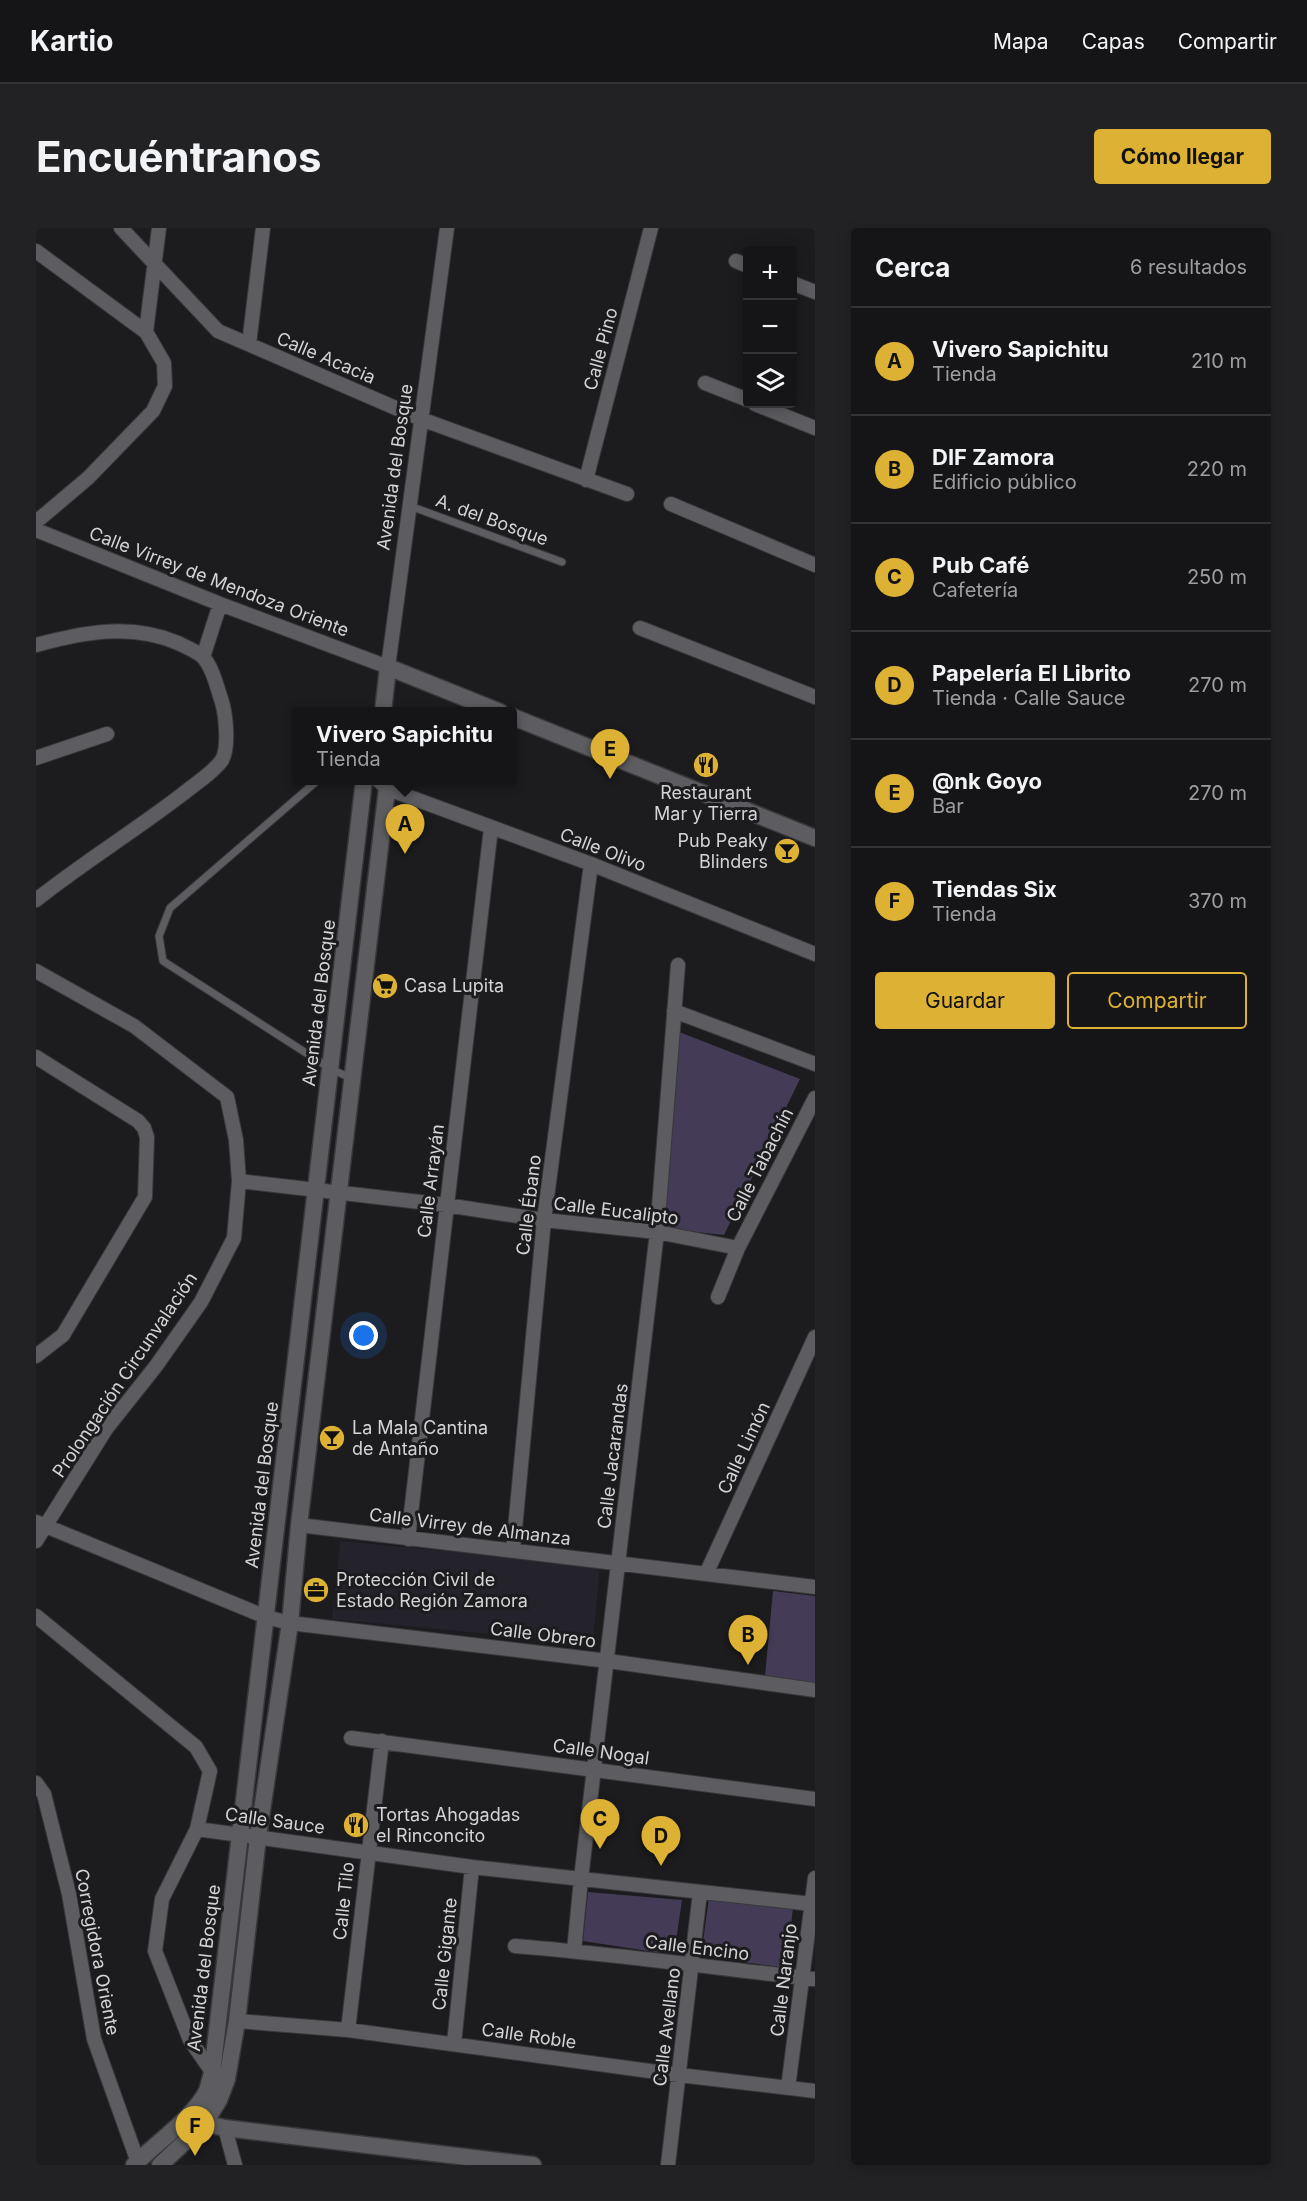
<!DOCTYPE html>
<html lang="es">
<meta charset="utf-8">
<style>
body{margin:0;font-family:Inter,sans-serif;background:#222123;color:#f1f3f6}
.controls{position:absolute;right:18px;top:18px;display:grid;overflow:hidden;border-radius:6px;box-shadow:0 3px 15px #0003}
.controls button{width:54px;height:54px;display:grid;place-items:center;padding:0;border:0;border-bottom:2px solid #343335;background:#151416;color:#f1f3f6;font:30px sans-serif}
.you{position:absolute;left:328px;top:1108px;width:21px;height:21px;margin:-15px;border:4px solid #fff;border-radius:50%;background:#1a73e8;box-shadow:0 0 0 9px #1a73e833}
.badge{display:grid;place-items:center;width:39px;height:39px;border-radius:50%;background:#ddb133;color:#111;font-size:20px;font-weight:700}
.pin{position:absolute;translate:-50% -50px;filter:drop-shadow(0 2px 3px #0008)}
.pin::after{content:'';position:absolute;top:32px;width:21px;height:18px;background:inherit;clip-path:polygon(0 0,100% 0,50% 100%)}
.popup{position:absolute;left:256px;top:479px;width:225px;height:78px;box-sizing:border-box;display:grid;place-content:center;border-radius:6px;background:#151416;filter:drop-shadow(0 2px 4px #0005);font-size:20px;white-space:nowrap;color:#9d9ea1}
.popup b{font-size:22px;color:#f1f3f6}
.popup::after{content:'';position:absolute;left:50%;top:100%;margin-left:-12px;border:12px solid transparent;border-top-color:#151416}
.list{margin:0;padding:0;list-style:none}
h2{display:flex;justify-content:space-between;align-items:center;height:78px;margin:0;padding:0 24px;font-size:26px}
h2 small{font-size:20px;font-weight:400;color:#9d9ea1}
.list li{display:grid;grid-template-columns:39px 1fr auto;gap:18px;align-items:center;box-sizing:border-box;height:108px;padding:0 24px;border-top:2px solid #343335}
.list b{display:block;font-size:22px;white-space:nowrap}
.list p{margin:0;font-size:20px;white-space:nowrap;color:#9d9ea1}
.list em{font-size:20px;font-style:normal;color:#9d9ea1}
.actions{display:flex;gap:12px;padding:18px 24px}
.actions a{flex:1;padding:14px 0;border:2px solid #ddb133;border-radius:6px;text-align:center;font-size:21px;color:#ddb133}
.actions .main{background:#ddb133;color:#111}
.icon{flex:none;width:33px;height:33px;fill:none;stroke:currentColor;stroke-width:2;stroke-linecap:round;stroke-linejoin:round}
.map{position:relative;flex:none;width:779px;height:1937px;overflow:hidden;border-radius:6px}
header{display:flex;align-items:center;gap:36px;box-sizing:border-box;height:84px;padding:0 30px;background:#151416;border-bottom:2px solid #343335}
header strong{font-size:28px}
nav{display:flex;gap:33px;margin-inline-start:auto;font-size:21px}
.intro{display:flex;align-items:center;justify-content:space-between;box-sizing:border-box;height:144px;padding:0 36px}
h1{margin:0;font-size:42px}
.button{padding:15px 27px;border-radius:6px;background:#ddb133;color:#111;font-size:21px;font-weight:700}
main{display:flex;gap:36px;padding:0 36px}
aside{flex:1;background:#151416;border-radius:6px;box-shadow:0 3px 15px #0003}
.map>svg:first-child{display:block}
</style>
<header>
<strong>Kartio</strong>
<nav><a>Mapa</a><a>Capas</a><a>Compartir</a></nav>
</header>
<div class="intro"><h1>Encuéntranos</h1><a class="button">Cómo llegar</a></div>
<main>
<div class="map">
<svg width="779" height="1937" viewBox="0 0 779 1937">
<rect width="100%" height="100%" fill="#1c1b1e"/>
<!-- built -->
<path fill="#24222b" d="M304,1313L564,1337L557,1416L296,1391Z"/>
<!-- green -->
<path fill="#443c57" d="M643,804L764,851L688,1007L623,1000Z
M737,1363L779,1368V1456L729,1448Z
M552,1664L646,1672L638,1727L547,1713Z
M673,1670L757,1680L750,1740L665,1728Z"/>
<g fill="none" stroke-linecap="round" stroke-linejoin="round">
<!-- service casing -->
<g stroke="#383739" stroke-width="9">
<path id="service" d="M374,278L526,334
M282,552L134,680L123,708L127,733L295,841L317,851"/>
</g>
<!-- minor casing -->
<g stroke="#383739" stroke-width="16">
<path id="minor" d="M85,0L182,103L385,191L591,266
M0,23L110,104L128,135L129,158L117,183L52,250L0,294
M700,33L712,38
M756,55L779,64
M110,104L123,0
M213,116L227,0
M669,155L712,172
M719,176L779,200
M550,252L615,0
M635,276L779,337
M0,302L184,376L352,439L411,0
M604,400L779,469
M0,417C48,404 95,395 142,415C150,419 160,423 166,428C177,439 181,460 186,474C190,488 193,520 186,532C177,545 160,555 148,565C100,602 48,634 0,672
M167,429L184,376
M0,530L71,506
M342,552L352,561L555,636L779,726
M0,743L98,798L191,869L200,912L203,953L198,1010L165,1074L120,1138L70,1201L0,1313
M638,783L779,836
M0,829L102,893L108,900L111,909L109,969L27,1107L0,1128
M203,953L410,977L508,992L621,1004L702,1020
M682,1069L702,1020L779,870
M0,1294L230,1389L254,1395L572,1433L779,1462
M263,1297L779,1359
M372,1311L455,600
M477,1322L508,992L555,636
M670,1346L779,1109
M0,1388L160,1519L174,1543L161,1601L126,1671L119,1723L154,1812L179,1848
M315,1510L779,1571
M0,1555L8,1566L33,1666L58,1811L103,1937
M161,1601L436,1639L776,1676
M479,1718C579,1726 679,1740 779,1751
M538,1723L545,1651L621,1004L642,737
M201,1793L312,1802L643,1847L779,1863
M312,1802L346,1513
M418,1816L436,1639
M752,1860L779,1650
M189,1900L199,1937
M632,1937L664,1664"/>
</g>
<!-- tertiary casing -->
<g stroke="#383739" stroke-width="19">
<path id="tertiary" d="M347,484L352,439L464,484
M477,489L779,610
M159,1893L189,1900L497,1937
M98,1937C120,1915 157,1890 171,1863C173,1857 174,1851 176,1845L328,552
M124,1937L168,1896L183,1872L191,1851L201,1793L222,1609L254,1395L263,1297L352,552"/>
</g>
<!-- service -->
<use href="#service" stroke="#5d5c60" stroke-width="7"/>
<!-- minor -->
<use href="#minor" stroke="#5d5c60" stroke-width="14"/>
<!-- tertiary -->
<use href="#tertiary" stroke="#5d5c60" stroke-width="16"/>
</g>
<!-- icons -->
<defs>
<g id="restaurant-disc" transform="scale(1.35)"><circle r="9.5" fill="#ddb133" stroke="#1c1b1e"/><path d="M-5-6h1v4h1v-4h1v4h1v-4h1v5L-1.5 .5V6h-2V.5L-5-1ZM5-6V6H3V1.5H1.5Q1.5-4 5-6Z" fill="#111"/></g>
<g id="bar-disc" transform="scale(1.35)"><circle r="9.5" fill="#ddb133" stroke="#1c1b1e"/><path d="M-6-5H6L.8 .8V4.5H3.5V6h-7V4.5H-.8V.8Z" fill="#111"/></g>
<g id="supermarket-disc" transform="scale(1.35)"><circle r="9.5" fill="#ddb133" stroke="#1c1b1e"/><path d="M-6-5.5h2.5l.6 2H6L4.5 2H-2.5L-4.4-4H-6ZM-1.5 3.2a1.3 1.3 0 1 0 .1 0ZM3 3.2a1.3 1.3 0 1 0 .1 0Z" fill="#111"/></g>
<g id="office-disc" transform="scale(1.35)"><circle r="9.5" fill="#ddb133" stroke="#1c1b1e"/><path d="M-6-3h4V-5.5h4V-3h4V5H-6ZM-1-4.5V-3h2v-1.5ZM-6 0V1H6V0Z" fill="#111"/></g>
</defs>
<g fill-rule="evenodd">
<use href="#restaurant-disc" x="670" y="537"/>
<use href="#bar-disc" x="751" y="623"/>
<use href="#supermarket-disc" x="349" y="758"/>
<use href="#bar-disc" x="296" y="1210"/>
<use href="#office-disc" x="280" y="1362"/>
<use href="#restaurant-disc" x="320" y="1597"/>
</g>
<g text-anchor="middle" stroke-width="6" stroke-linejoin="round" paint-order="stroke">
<!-- street labels -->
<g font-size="18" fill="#d4d3d5" stroke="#1c1b1e">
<text transform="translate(565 121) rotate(-75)" y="6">Calle Pino</text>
<text transform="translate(290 130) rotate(23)" y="6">Calle Acacia</text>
<text transform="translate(359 239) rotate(-82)" y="6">Avenida del Bosque</text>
<text transform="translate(456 292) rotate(20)" y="6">A. del Bosque</text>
<text transform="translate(183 354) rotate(21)" y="6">Calle Virrey de Mendoza Oriente</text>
<text transform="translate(567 622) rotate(21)" y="6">Calle Olivo</text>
<text transform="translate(283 775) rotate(-83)" y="6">Avenida del Bosque</text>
<text transform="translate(724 937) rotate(-63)" y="6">Calle Tabachín</text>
<text transform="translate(395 953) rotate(-83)" y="6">Calle Arrayán</text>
<text transform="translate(493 977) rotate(-83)" y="6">Calle Ébano</text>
<text transform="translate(580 983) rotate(7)" y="6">Calle Eucalipto</text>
<text transform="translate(89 1147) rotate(-56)" y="6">Prolongación Circunvalación</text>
<text transform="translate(708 1220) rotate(-65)" y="6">Calle Limón</text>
<text transform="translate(577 1228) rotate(-83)" y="6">Calle Jacarandas</text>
<text transform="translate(226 1257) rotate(-83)" y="6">Avenida del Bosque</text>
<text transform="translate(434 1299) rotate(7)" y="6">Calle Virrey de Almanza</text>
<text transform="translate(507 1407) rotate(7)" y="6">Calle Obrero</text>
<text transform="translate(565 1524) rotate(8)" y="6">Calle Nogal</text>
<text transform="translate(239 1593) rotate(8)" y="6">Calle Sauce</text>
<text transform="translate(308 1673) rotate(-84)" y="6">Calle Tilo</text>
<text transform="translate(661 1720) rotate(7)" y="6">Calle Encino</text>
<text transform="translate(61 1724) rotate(79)" y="6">Corregidora Oriente</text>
<text transform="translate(409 1726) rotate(-84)" y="6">Calle Gigante</text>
<text transform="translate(168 1740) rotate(-83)" y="6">Avenida del Bosque</text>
<text transform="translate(748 1752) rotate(-83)" y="6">Calle Naranjo</text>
<text transform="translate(631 1799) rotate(-83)" y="6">Calle Avellano</text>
<text transform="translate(493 1808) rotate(8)" y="6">Calle Roble</text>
</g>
<!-- poi labels -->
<g font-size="18" fill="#d4d3d5" stroke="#1c1b1e" text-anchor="start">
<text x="670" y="571" text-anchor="middle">Restaurant<tspan x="670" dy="21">Mar y Tierra</tspan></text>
<text x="732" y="619" text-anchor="end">Pub Peaky<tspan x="732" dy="21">Blinders</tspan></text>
<text x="368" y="764">Casa Lupita</text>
<text x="316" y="1206">La Mala Cantina<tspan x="316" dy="21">de Antaño</tspan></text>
<text x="300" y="1358">Protección Civil de<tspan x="300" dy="21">Estado Región Zamora</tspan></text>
<text x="340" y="1593">Tortas Ahogadas<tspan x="340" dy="21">el Rinconcito</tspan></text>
</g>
</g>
</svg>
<div class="controls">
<button>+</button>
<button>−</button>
<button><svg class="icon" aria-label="layers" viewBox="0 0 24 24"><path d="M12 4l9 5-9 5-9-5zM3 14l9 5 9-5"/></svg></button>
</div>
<div class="you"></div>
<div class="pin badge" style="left:369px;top:626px">A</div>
<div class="popup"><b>Vivero Sapichitu</b>Tienda</div>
<div class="pin badge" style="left:712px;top:1437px">B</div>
<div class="pin badge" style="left:564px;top:1621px">C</div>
<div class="pin badge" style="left:625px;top:1638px">D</div>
<div class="pin badge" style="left:574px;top:551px">E</div>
<div class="pin badge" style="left:159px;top:1928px">F</div>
</div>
<aside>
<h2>Cerca<small>6 resultados</small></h2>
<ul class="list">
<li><span class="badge">A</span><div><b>Vivero Sapichitu</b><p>Tienda</p></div><em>210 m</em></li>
<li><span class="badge">B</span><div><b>DIF Zamora</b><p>Edificio público</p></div><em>220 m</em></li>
<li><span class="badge">C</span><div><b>Pub Café</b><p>Cafetería</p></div><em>250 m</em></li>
<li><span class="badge">D</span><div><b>Papelería El Librito</b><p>Tienda · Calle Sauce</p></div><em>270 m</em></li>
<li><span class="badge">E</span><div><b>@nk Goyo</b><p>Bar</p></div><em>270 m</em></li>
<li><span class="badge">F</span><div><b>Tiendas Six</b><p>Tienda</p></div><em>370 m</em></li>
</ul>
<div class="actions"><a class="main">Guardar</a><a>Compartir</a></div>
</aside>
</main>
